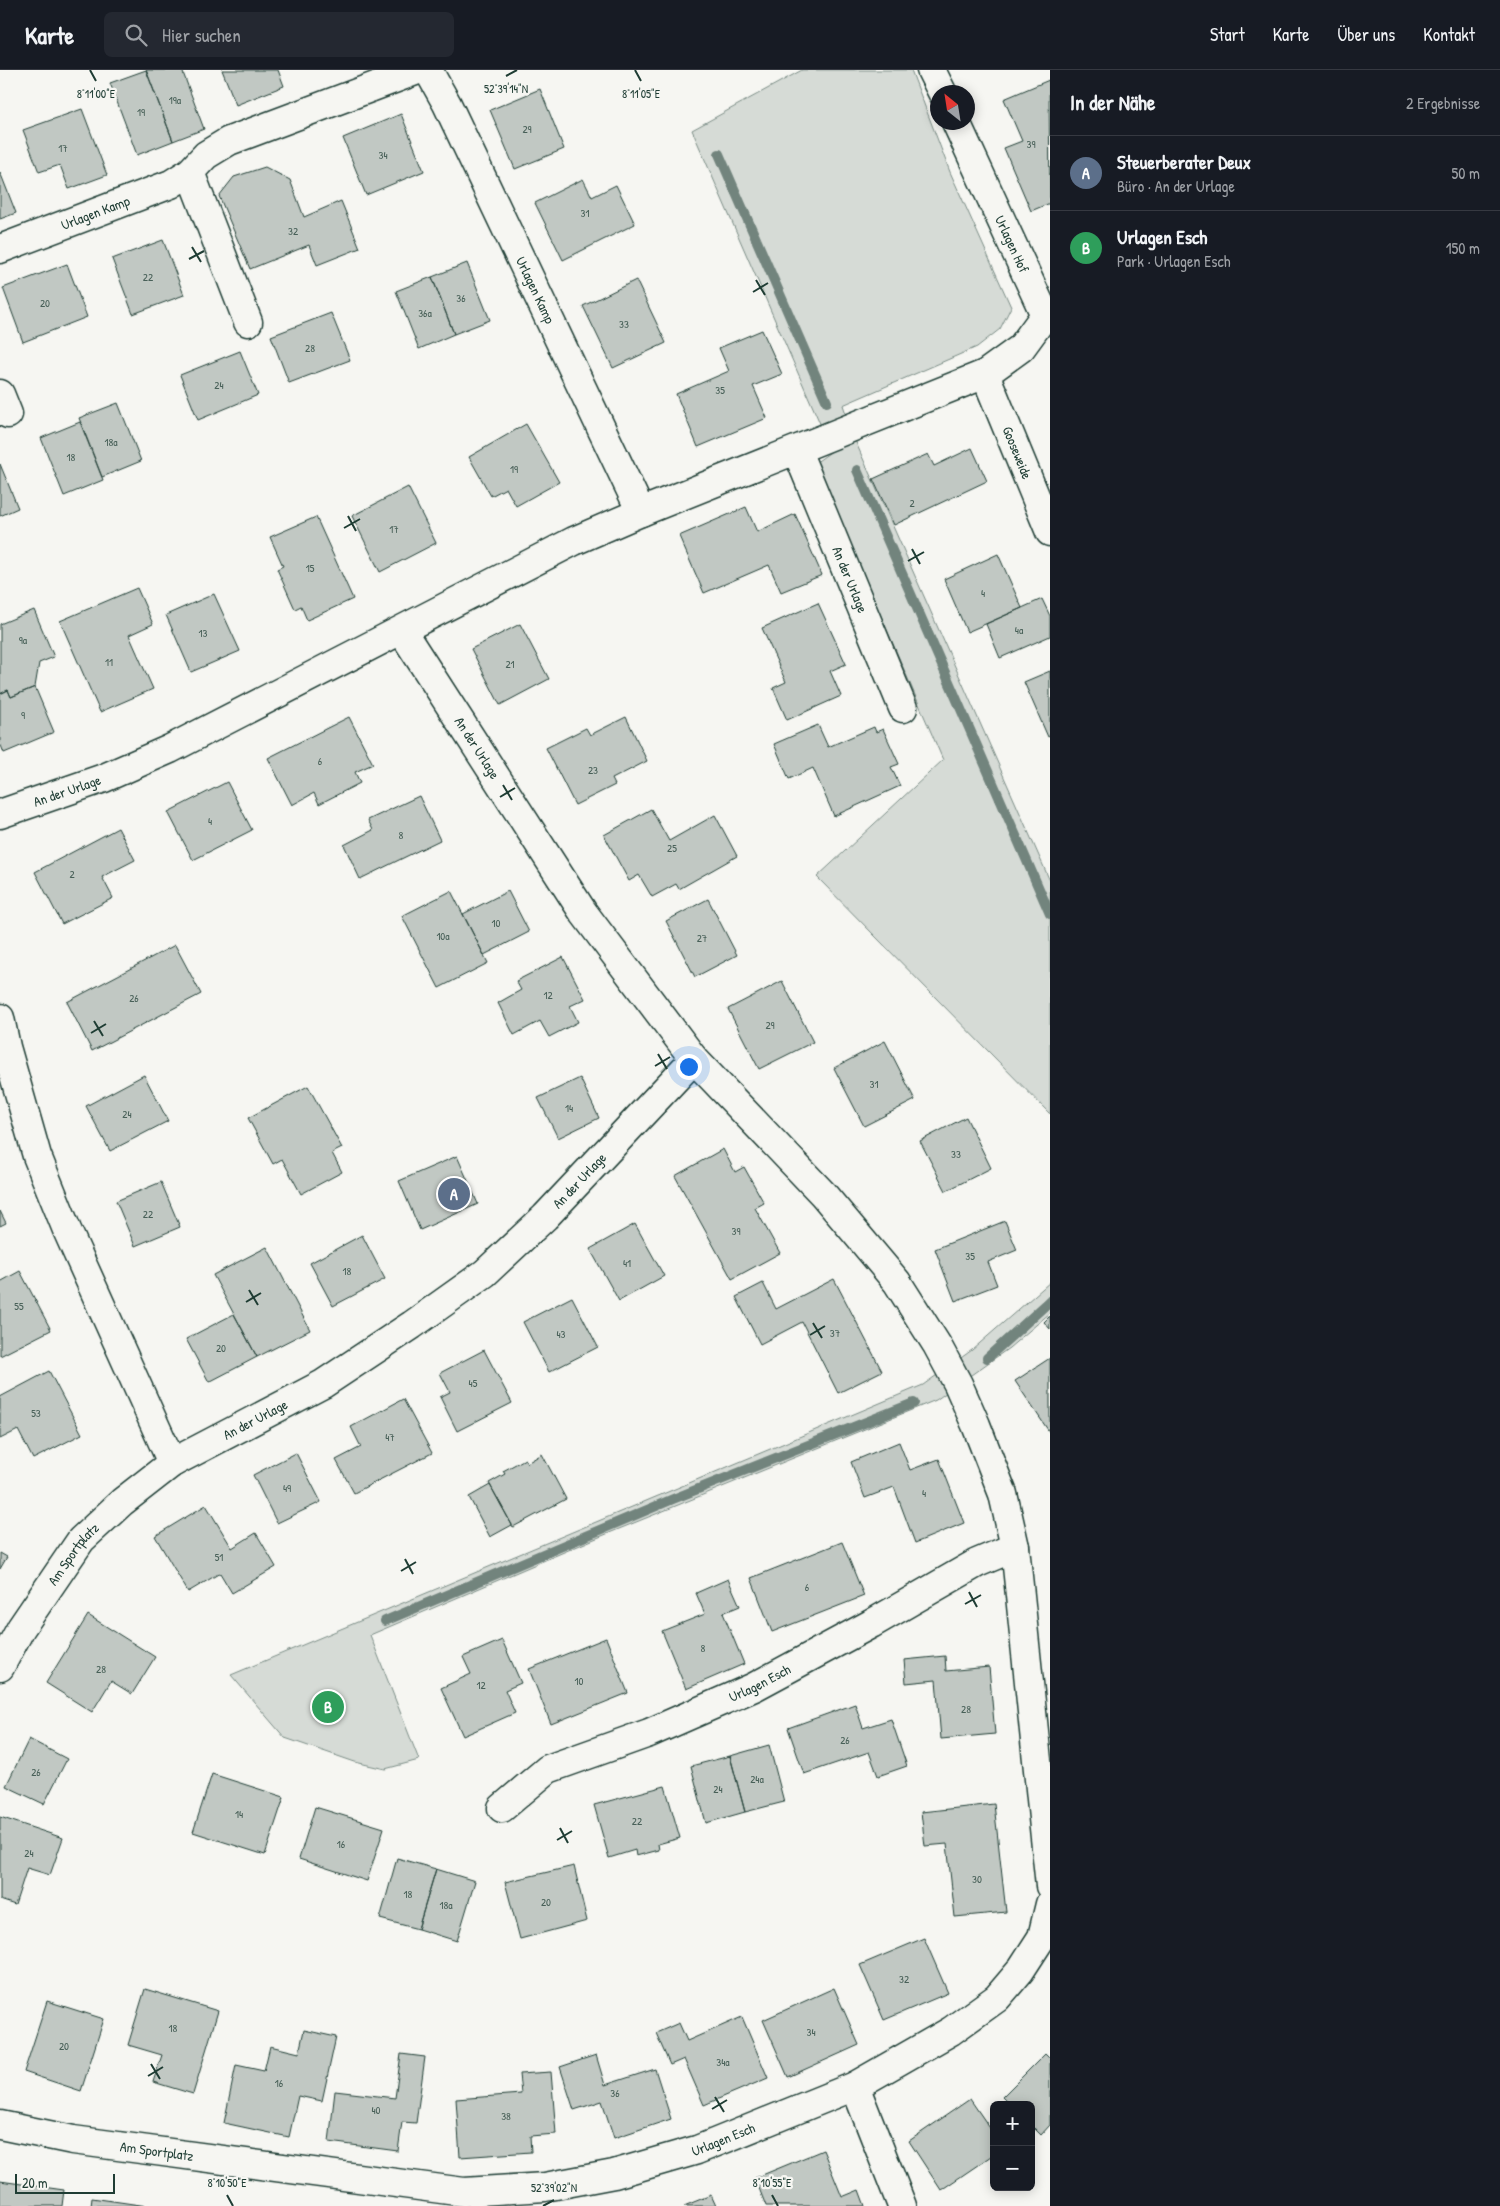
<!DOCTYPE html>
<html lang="de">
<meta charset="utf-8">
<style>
body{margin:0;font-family:"Patrick Hand",sans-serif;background:#242831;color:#f1f3f6}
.controls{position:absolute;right:15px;bottom:15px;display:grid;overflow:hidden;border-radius:8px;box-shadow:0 2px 12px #0003}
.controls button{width:45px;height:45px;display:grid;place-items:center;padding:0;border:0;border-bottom:1px solid #363941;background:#171b24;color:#f1f3f6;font:25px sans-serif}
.compass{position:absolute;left:930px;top:15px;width:45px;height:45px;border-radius:50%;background:#171b24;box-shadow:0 2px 12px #0003;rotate:330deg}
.scale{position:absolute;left:15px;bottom:12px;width:100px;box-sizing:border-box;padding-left:5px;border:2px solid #1f3d34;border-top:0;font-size:14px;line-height:18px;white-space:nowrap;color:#1f3d34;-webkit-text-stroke:4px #f6f6f2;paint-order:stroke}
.you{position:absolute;left:688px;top:996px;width:18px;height:18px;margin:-12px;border:4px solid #fff;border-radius:50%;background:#1a73e8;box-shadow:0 0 0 8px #1a73e833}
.badge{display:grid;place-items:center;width:32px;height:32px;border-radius:50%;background:#2563eb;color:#fff;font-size:16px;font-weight:700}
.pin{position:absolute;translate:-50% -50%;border:2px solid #fff;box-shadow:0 1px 5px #0006}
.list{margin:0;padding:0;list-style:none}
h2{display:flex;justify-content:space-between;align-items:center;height:65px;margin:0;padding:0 20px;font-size:21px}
h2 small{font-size:16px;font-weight:400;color:#9ea1a6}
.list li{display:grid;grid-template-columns:32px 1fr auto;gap:15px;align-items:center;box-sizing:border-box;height:75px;padding:0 20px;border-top:1px solid #363941}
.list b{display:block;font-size:19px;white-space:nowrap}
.list p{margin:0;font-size:16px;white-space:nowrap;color:#9ea1a6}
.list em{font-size:16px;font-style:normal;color:#9ea1a6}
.icon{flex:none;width:28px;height:28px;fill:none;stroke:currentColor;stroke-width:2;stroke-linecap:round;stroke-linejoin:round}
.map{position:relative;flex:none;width:1050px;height:2136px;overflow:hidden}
header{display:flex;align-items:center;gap:30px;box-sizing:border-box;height:70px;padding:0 25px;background:#171b24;border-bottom:1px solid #363941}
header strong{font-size:24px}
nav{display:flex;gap:28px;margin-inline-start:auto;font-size:18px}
.search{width:350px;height:45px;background:#242831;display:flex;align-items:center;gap:12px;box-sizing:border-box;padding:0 18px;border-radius:8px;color:#9ea1a6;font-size:19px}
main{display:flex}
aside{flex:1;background:#171b24}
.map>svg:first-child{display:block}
</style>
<header>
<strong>Karte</strong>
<div class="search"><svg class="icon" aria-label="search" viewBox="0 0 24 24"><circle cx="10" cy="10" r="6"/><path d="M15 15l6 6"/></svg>Hier suchen</div>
<nav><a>Start</a><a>Karte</a><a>Über uns</a><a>Kontakt</a></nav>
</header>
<main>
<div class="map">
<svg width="1050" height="2136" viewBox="0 0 1050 2136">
<rect width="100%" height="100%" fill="#f6f6f2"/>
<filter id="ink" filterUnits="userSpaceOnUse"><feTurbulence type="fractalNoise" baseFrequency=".02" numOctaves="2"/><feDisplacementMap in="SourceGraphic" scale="10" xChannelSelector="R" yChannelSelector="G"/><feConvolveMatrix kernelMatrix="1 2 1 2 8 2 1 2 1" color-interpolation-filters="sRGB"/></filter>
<g filter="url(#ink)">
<!-- green -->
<path fill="#d6dbd6" stroke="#7a8c85" d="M802,0H911L950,102L1011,237L1000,259L977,277L843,335L857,375L1050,811V1044L817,807L943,690L815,393L832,381L692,60Z
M1050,1212V1243L1009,1278L936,1330L592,1470L370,1565L419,1690L385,1699L355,1692L285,1668L231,1605L923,1315L972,1280Z"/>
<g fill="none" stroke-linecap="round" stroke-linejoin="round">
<!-- stream -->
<path stroke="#72847d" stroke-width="10" d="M719,84L827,332
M857,400L1050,844
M987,1288L1050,1231
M385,1551L673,1429L914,1333"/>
</g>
<!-- building -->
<path fill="#c1c8c3" stroke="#1f3d34" d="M146,0L173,71L137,85L110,13Z
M146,0H182L204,59L173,71Z
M222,0H278L284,16L236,35Z
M1049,10L1050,133L1031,141L1004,78L1022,71L1004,29Z
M540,19L564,79L515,99L490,40Z
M82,39L107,105L69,119L60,95L39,102L23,60Z
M401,44L424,101L366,125L343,68Z
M265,97L290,110L304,147L341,131L360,178L317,195L309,175L250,199L219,126L234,107Z
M0,102L16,143L0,149Z
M583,109L592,127L616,115L635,154L563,190L535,133Z
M163,170L184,225L133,244L112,189Z
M467,193L490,250L454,264L432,207Z
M67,194L87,247L23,272L3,218Z
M432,207L454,264L419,279L396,221Z
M636,210L666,273L613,298L583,236Z
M331,243L350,290L289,313L271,266Z
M762,260L782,304L753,316L767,348L698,377L676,324L729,301L719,278Z
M240,281L258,325L198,350L180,305Z
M118,333L141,391L102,407L79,348Z
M80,352L103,410L64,426L41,368Z
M526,354L559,412L516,436L506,418L491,426L469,387Z
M972,378L987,411L894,455L873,409L928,384L934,396Z
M0,394L18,438L0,446Z
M408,417L436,473L380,502L352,446Z
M746,437L757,462L795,444L822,505L781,522L769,495L704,523L679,466Z
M316,447L353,529L307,550L301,536L295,539L277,499L283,496L270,467Z
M998,484L1022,538L967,562L944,509Z
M137,518L153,554L129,565L153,619L100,642L60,551Z
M214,524L240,581L191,602L166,545Z
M1042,529L1050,546V566L1000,588L986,554Z
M818,533L846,594L830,601L841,626L787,650L773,618L786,612L762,558Z
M34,540L54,587L39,593L35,617L11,627L8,620L0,624V554Z
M520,554L549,609L500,635L471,579Z
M1050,601V666L1048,667L1024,612Z
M35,617L54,662L4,683L0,673V624L8,620L11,627Z
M349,647L373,694L355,702L360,713L319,734L314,723L292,735L268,688Z
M626,647L647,691L612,709L615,715L575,735L546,678L586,658L590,665Z
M818,655L828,677L874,657L876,662L883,659L899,694L891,697L900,716L834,746L813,698L789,709L774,674Z
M227,712L252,760L193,790L168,742Z
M419,726L440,770L360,809L344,775L373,760L368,750Z
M651,739L669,771L715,745L737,786L679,819L676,814L652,827L639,805L629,811L604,765Z
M118,758L135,790L102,807L113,828L62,854L35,802Z
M451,821L488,893L439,918L402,846Z
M508,821L529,862L484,885L463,844Z
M708,829L737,885L695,907L666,851Z
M175,875L201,924L92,981L67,932Z
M563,887L585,929L570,936L578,952L549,967L540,951L514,965L498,933L521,920L516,911Z
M782,911L813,972L759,999L728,939Z
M885,971L915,1030L864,1056L834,998Z
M144,1005L168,1051L110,1081L86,1036Z
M580,1008L599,1048L558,1068L538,1028Z
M308,1016L342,1078L332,1083L342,1102L301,1124L282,1089L273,1094L248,1048Z
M966,1047L991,1098L946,1121L920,1071Z
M723,1079L735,1102L744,1097L764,1133L755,1138L780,1183L732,1209L675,1106Z
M457,1086L478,1134L420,1160L399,1111Z
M161,1112L180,1157L135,1176L116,1131Z
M0,1141L6,1153L0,1156Z
M1005,1151L1017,1180L988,1192L997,1215L955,1231L935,1179Z
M635,1154L664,1206L619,1231L590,1179Z
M362,1165L385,1209L333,1236L310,1193Z
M267,1177L310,1260L257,1287L213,1205Z
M20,1201L51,1260L0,1286V1212Z
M834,1209L882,1301L838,1323L802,1252L760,1274L736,1227L763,1213L776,1239Z
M572,1227L598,1277L549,1302L523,1252Z
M234,1244L257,1287L209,1312L186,1269Z
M1050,1246V1259L1044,1252Z
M484,1280L512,1333L457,1361L440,1327L450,1322L440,1303Z
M1050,1288V1363L1015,1311Z
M49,1301L82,1364L33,1389L18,1360L0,1369V1327Z
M403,1329L432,1383L354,1423L336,1390L361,1377L351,1357Z
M899,1372L910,1400L939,1389L964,1453L915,1473L894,1417L865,1428L851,1392Z
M296,1383L321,1432L277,1453L253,1405Z
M542,1384L566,1429L513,1457L489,1413L505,1404L503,1401L525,1389L527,1393Z
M490,1415L512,1455L490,1467L469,1427Z
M206,1435L232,1478L256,1463L276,1497L232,1523L220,1503L188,1522L155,1466Z
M842,1472L864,1526L772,1562L751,1508Z
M0,1483L7,1487L0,1499Z
M728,1509L740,1536L723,1543L744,1594L686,1619L662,1561L705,1544L696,1523Z
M88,1545L155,1587L132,1624L111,1611L92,1642L46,1613Z
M606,1568L628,1623L551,1654L529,1599Z
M502,1570L521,1613L505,1620L515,1643L463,1666L441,1618L471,1604L463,1587Z
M945,1586L946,1601L989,1597L995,1664L941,1669L936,1610L906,1613L904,1590Z
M855,1634L863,1658L891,1649L907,1696L878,1706L869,1682L804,1704L788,1658Z
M29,1669L67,1689L44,1734L6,1716Z
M769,1675L784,1732L745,1742L730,1686Z
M730,1686L745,1742L706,1753L691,1696Z
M212,1704L284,1727L265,1785L193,1762Z
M665,1716L680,1768L658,1774L659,1780L636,1786L635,1780L609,1788L594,1735Z
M994,1734L1006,1842L955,1847L947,1774L925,1776L921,1742Z
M315,1737L384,1758L367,1811L299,1789Z
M0,1747L63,1768L50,1805L27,1798L15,1835L0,1830Z
M397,1788L436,1799L418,1859L380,1849Z
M574,1796L587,1851L520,1869L505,1812Z
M436,1799L475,1811L457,1871L418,1859Z
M924,1868L948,1923L884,1950L860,1895Z
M834,1918L859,1975L788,2007L763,1950Z
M145,1919L218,1941L193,2024L153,2012L162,1985L128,1975Z
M47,1931L104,1949L81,2021L24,2002Z
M742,1947L768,2008L704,2035L684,1989L670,1995L656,1963L679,1953L687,1971Z
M304,1960L336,1967L322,2031L298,2026L289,2067L224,2053L236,1995L264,2001L270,1976L299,1983Z
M401,1984L425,1987L416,2053L402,2052L398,2081L329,2072L335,2021L395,2028Z
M1045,1984L1050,1989V2055L1041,2065L1031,2055V2035H1010L1002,2027Z
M596,1985L605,2015L655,1999L671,2049L614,2068L602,2031L574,2040L560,1997Z
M551,2002L556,2064L530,2066L531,2082L460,2087L456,2029L521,2024L519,2004Z
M970,2029L994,2064V2084L941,2120L909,2071Z
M823,2080L842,2127L859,2120L865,2136H766L755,2108Z
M0,2111L64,2120L62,2136H0Z
M711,2125L716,2136H684Z
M92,2128L147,2136H91Z"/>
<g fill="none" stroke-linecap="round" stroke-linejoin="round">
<!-- street casing -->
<g stroke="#1f3d34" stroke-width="31">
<g id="street">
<path id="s1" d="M428,0L447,34L641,442"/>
<path d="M931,0L942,22"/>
<path d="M190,102L248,252"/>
<path id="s2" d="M0,179L171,114L190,102L206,85L229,71L418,0"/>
<path id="s3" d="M985,304L1050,462"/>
<path d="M0,324L8,344"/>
<path id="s4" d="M797,381L903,638"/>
<path id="s5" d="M402,561L583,842L694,989L823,1124L897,1212L937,1275L958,1314L976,1355L1003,1424L1015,1477L1050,1816"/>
<path id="s6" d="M0,744L104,708L170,679L574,471L641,442L985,304L1021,278L1045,245L956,52"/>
<path d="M0,948L6,977L37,1086L67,1160L172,1393"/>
<path id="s7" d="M0,1597L21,1558L81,1470L122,1432L172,1393L323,1314L412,1255L485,1203L545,1147L694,989"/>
<path id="s8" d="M502,1738L548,1699L649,1663L754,1617L871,1554L977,1493L1015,1477"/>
<path d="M855,2016L902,2136"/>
<path id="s9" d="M0,2055L73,2070L464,2122L545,2117L614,2104L697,2080L855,2016L951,1961L997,1928L1020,1901L1042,1867L1050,1834"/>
</g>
</g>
<!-- street -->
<use href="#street" stroke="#f6f6f2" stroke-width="28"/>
</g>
</g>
<!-- ticks -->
<path fill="none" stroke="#1f3d34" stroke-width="2" d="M90,0L96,11M635,0L641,11M506,6L517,0M192,177L201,192M189,189L204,181M756,210L765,225M753,222L768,213M348,446L356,461M344,458L360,449M912,479L920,494M908,491L924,482M503,715L512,730M500,727L515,718M94,951L103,966M91,963L106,954M658,984L667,999M655,996L670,987M249,1220L258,1235M246,1232L261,1223M813,1253L822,1268M810,1265L825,1256M405,1489L413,1504M401,1501L416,1492M969,1522L977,1537M965,1534L981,1525M560,1758L568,1773M557,1770L572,1761M151,1994L160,2009M148,2006L163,1997M715,2027L724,2042M712,2039L727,2030M227,2125L233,2136M772,2125L778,2136M543,2136L554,2130"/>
<g text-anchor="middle" stroke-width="4.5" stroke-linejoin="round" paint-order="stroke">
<!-- number labels -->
<g font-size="11" fill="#486058">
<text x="175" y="34">19a</text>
<text x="141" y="46">19</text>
<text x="527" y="63">29</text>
<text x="1031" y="78">39</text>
<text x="63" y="82">17</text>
<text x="383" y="89">34</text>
<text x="585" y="147">31</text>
<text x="293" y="165">32</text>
<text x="148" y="211">22</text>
<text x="461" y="232">36</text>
<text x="45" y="237">20</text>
<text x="425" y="247">36a</text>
<text x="624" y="258">33</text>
<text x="310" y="282">28</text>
<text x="219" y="319">24</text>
<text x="720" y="324">35</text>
<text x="111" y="376">18a</text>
<text x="71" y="391">18</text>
<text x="514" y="403">19</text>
<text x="912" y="437">2</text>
<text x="394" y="463">17</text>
<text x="310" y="502">15</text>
<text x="983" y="527">4</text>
<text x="1019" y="564">4a</text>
<text x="203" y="567">13</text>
<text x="23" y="574">9a</text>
<text x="109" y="596">11</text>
<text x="510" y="598">21</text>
<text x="23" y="649">9</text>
<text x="320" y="695">6</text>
<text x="593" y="704">23</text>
<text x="210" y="755">4</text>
<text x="401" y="769">8</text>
<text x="672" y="782">25</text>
<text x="72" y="808">2</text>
<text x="496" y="857">10</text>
<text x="443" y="870">10a</text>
<text x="702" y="872">27</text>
<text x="548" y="929">12</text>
<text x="134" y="932">26</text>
<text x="770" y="959">29</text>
<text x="874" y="1018">31</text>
<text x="569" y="1042">14</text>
<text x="127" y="1048">24</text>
<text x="956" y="1088">33</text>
<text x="148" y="1148">22</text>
<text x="736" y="1165">39</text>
<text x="970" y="1190">35</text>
<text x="627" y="1197">41</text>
<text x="347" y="1205">18</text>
<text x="19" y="1240">55</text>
<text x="835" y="1267">37</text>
<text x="561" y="1268">43</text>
<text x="221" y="1282">20</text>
<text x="473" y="1317">45</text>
<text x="36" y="1347">53</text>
<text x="390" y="1371">47</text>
<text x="287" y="1422">49</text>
<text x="924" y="1427">4</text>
<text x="219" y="1491">51</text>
<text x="807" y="1521">6</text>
<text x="703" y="1582">8</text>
<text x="101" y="1603">28</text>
<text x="579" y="1615">10</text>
<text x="481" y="1619">12</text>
<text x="966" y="1643">28</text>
<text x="845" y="1674">26</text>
<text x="36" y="1706">26</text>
<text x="757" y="1713">24a</text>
<text x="718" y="1723">24</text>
<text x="239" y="1748">14</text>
<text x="637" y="1755">22</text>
<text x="341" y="1778">16</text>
<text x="29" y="1787">24</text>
<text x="977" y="1813">30</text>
<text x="408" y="1828">18</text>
<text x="546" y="1836">20</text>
<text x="446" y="1839">18a</text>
<text x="904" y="1913">32</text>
<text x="173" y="1962">18</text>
<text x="811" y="1966">34</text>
<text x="64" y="1980">20</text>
<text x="723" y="1996">34a</text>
<text x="279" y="2017">16</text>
<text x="615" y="2027">36</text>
<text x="376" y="2044">40</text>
<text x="506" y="2050">38</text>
</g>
<!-- street labels -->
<g font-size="14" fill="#1f3d34" stroke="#f6f6f2">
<text dy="5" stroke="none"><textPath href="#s2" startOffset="102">Urlagen Kamp</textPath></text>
<text transform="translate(1012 174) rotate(65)" y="5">Urlagen Hof</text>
<text dy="5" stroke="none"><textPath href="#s1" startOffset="245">Urlagen Kamp</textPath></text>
<text dy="5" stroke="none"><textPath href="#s3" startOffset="85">Gooseweide</textPath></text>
<text dy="5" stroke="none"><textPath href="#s4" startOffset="139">An der Urlage</textPath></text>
<text dy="5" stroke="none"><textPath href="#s5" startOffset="139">An der Urlage</textPath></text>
<text dy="5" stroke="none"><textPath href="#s6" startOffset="71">An der Urlage</textPath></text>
<text dy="5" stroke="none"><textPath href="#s7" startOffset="769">An der Urlage</textPath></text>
<text dy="5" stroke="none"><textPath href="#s7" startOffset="364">An der Urlage</textPath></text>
<text dy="5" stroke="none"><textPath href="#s7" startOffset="135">Am Sportplatz</textPath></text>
<text dy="5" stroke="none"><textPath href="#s8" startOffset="289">Urlagen Esch</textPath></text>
<text dy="5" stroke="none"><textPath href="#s9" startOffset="735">Urlagen Esch</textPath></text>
<text dy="5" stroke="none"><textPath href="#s9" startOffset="159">Am Sportplatz</textPath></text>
</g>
</g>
<g font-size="12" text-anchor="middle" fill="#1f3d34" stroke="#f6f6f2" stroke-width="4.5" stroke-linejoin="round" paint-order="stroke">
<text x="506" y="23">52°39'14"N</text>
<text x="96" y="28">8°11'00"E</text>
<text x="641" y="28">8°11'05"E</text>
<text x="227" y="2117">8°10'50"E</text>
<text x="772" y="2117">8°10'55"E</text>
<text x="554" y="2122">52°39'02"N</text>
</g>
</svg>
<div class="controls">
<button>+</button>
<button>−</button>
</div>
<svg class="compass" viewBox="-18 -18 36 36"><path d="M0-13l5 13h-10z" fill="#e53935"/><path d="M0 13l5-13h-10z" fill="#9ea1a6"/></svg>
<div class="scale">20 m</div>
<div class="you"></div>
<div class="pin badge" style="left:454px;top:1124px;background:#5c6f8a">A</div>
<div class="pin badge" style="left:328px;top:1637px;background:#2e9e5b">B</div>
</div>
<aside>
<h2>In der Nähe<small>2 Ergebnisse</small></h2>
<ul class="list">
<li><span class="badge" style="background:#5c6f8a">A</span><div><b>Steuerberater Deux</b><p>Büro · An der Urlage</p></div><em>50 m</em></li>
<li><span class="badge" style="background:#2e9e5b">B</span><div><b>Urlagen Esch</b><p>Park · Urlagen Esch</p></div><em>150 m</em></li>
</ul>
</aside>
</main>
